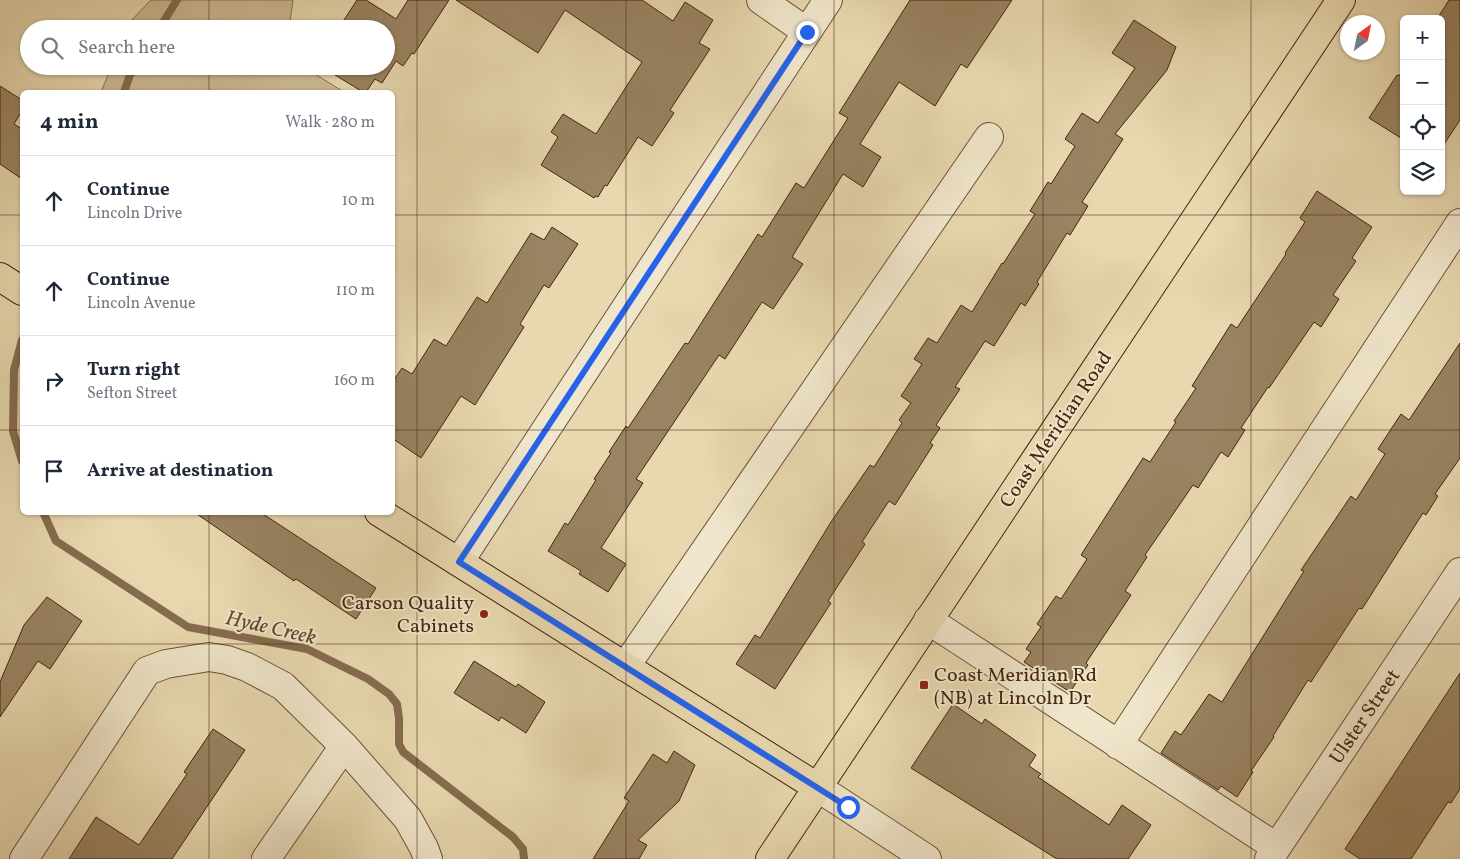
<!DOCTYPE html>
<meta charset="utf-8">
<style>
body{margin:0;font-family:Vollkorn,serif;background:#f2f2f3;color:#1f2937}
.controls{position:absolute;right:15px;top:15px;display:grid;overflow:hidden;border-radius:8px;box-shadow:0 1px 4px #0004}
.controls button{width:45px;height:45px;display:grid;place-items:center;padding:0;border:0;border-bottom:1px solid #e0e1e3;background:#fff;color:#1f2937;font:25px sans-serif}
.compass{position:absolute;left:1340px;top:15px;width:45px;height:45px;border-radius:50%;background:#fff;box-shadow:0 1px 4px #0004;rotate:33deg}
.stop{position:absolute;width:15px;height:15px;margin:-11px;border:4px solid #2563eb;border-radius:50%;background:#fff}
.stop.end{background:#2563eb;border-color:#fff;box-shadow:0 1px 5px #0008}
.list{margin:0;padding:0;list-style:none}
h2{display:flex;justify-content:space-between;align-items:center;height:65px;margin:0;padding:0 20px;font-size:21px}
h2 small{font-size:16px;font-weight:400;color:#747a83}
.list li{display:grid;grid-template-columns:32px 1fr auto;gap:15px;align-items:center;box-sizing:border-box;height:90px;padding:0 20px;border-top:1px solid #e0e1e3}
.list b{display:block;font-size:19px;white-space:nowrap}
.list p{margin:0;font-size:16px;white-space:nowrap;color:#747a83}
.list em{font-size:16px;font-style:normal;color:#747a83}
.icon{flex:none;width:28px;height:28px;fill:none;stroke:currentColor;stroke-width:2;stroke-linecap:round;stroke-linejoin:round}
.map{position:relative;flex:none;width:1460px;height:859px;overflow:hidden}
.search{position:absolute;background:#fff;box-shadow:0 1px 4px #0004;left:20px;top:20px;width:375px;height:55px;display:flex;align-items:center;gap:12px;box-sizing:border-box;padding:0 18px;border-radius:28px;color:#747a83;font-size:19px}
.panel{position:absolute;background:#fff;box-shadow:0 1px 4px #0004;left:20px;top:90px;width:375px;height:425px;border-radius:8px}
.map>svg:first-child{display:block}
</style>
<div class="map">
<svg width="1460" height="859" viewBox="0 0 1460 859">
<rect width="100%" height="100%" fill="#e8d8af"/>
<filter id="stains"><feTurbulence type="fractalNoise" baseFrequency=".004" numOctaves="4"/><feColorMatrix values="0 0 0 0 .2 0 0 0 0 .09 0 0 0 0 .02 0 0 0 .5 -.17"/></filter>
<radialGradient id="worn" r=".72"><stop offset=".6" stop-color="#630" stop-opacity="0"/><stop offset="1" stop-color="#630" stop-opacity=".3"/></radialGradient>
<!-- green -->
<path fill="#ccba94" stroke="#887051" d="M151,0H293L289,29H123Z
M109,66H302L344,92H101L108,75Z"/>
<g fill="none" stroke-linecap="round" stroke-linejoin="round">
<!-- stream -->
<path stroke="#856c4e" stroke-width="8" d="M159,29L177,0
M124,92L130,75L136,66
M22,340L14,370L13,431L22,461
M43,512L56,541L188,627L307,649L368,679L389,694L397,704L399,718V744L403,752L513,837L523,849L524,859"/>
</g>
<!-- building -->
<path fill="#998362" stroke="#44260e" d="M357,0H366L396,19L408,0H449L414,54L412,53L403,66L396,61L382,83L375,79L366,92H363L335,75L340,66H386V29H338Z
M456,0H642L673,21L685,2L713,20L699,43L710,49L670,110L674,113L652,146L638,137L607,186L605,185L598,197L596,196L594,198L541,165L558,137L551,132L563,114L596,134L642,62L565,10L538,53Z
M910,0H1012L967,68L961,64L935,106L899,82L860,144L881,157L863,187L843,174L792,257L803,264L773,309L762,302L725,359L719,355L636,479L643,483L601,548L626,564L608,592L579,574L581,571L548,551L565,523L568,525L596,480L594,479L611,453L609,452L626,426L628,428L685,343L688,344L758,234L762,237L796,183L804,188L848,118L839,113Z
M1449,0H1460V120L1441,149V19H1437Z
M1134,20L1176,47L1167,70L1115,134L1123,139L1082,202L1088,206L1070,235L1067,233L1037,282L1039,284L1025,306L1021,303L994,346L985,341L955,387L960,389L936,425L940,428L930,443L933,445L895,505L889,501L862,542L865,544L828,601L831,603L775,689L736,664L755,635L760,638L831,522L870,465L874,467L902,423L899,420L911,403L901,396L922,364L914,359L928,338L937,343L961,305L972,312L1002,263L1003,264L1035,214L1030,211L1048,182L1051,184L1075,146L1065,139L1082,113L1098,123L1135,68L1112,53Z
M1404,68V140L1369,118L1397,75L1399,76Z
M0,86L22,100V111L14,124L22,129V179L0,164Z
M1317,191L1372,227L1352,258L1356,261L1333,295L1339,299L1321,327L1314,322L1269,388L1268,387L1241,428L1245,430L1228,457L1221,452L1198,488L1193,485L1145,555L1147,557L1125,591L1131,595L1086,663L1088,665L1070,692L1024,662L1031,652L1026,649L1041,627L1037,624L1056,596L1061,599L1087,559L1081,555L1143,458L1150,462L1176,422L1174,421L1196,388L1192,386L1231,324L1237,328L1286,254L1285,253L1305,222L1300,218Z
M552,227L578,244L549,288L544,285L520,324L524,327L475,405L461,396L421,458L392,438V383L402,368L412,374L434,339L446,346L477,297L487,303L531,233L544,240Z
M1460,343V458L1435,494L1438,496L1426,515L1423,513L1362,609L1359,608L1311,682L1308,680L1273,736L1274,737L1251,771L1253,772L1237,797L1221,786L1218,790L1161,753L1175,731L1181,735L1209,694L1222,702L1304,571L1301,570L1351,496L1356,500L1385,454L1378,449L1401,414L1409,420Z
M194,512H260L376,588L356,619L296,579L294,581Z
M47,597L82,621L50,669L38,661L0,717V682L24,625Z
M474,661L516,687L518,684L545,702L526,733L501,717L499,721L454,693Z
M1460,673V789L1451,803L1448,802L1411,859H1360L1345,849Z
M953,704L982,724L985,719L1036,755L1029,766L1041,774L1038,777L1109,825L1122,805L1151,825L1128,859H1057L911,768Z
M213,729L245,750L172,859H69L96,817L139,845L187,774L184,772Z
M674,751L695,765L679,801L638,840L647,845L639,859H593L629,801L624,798L653,754L667,763Z"/>
<g fill="none" stroke-linecap="round" stroke-linejoin="round">
<!-- minor casing -->
<g stroke="#6d5236" stroke-width="30">
<path id="minor" d="M761,0L807,32
M459,562L828,0
M928,620L1276,847
M625,667L989,137
M1118,745L1460,223
M817,787L927,859
M24,859L147,671L166,664L209,657L227,660L247,667L283,686L344,746L408,819L424,848L428,859
M266,859L344,746
M1269,859L1460,572"/>
</g>
<!-- major casing -->
<g stroke="#44260e" stroke-width="30">
<path id="major" d="M0,277L22,291
M379,512L817,787
M770,859L1341,0"/>
</g>
<!-- minor -->
<use href="#minor" stroke="#f0e6cb" stroke-width="28"/>
<!-- major -->
<use href="#major" stroke="#e8d8af" stroke-width="28"/>
</g>
<g fill="none" stroke-linecap="round" stroke-linejoin="round">
<!-- route -->
<path stroke="#2563eb" stroke-width="6" d="M807,32L459,562L848,807"/>
</g>
<!-- grid -->
<path fill="none" stroke="#44260e" stroke-width="1" stroke-opacity="0.55" d="M209,0V29M417,0V859M626,0V859M834,0V859M1043,0V859M1251,0V859M209,66V92M0,215H22M392,215H1460M0,430H22M392,430H1460M209,512V859M0,644H1460"/>
<!-- markers -->
<g fill="#8f2418" stroke="#f0e6cb" stroke-width="2">
<circle cx="484" cy="614" r="5"/>
<rect x="919" y="680" width="10" height="10" rx="2.5"/>
</g>
<g text-anchor="middle" stroke-width="4" stroke-linejoin="round" paint-order="stroke">
<!-- street labels -->
<g font-size="20" fill="#44260e" stroke="#f0e6cb">
<text transform="translate(1055 429) rotate(-56)" y="7">Coast Meridian Road</text>
<text transform="translate(1364 716) rotate(-56)" y="7">Ulster Street</text>
</g>
<!-- poi labels -->
<g font-size="20" fill="#44260e" stroke="#f0e6cb" text-anchor="end">
<text x="474" y="609">Carson Quality<tspan x="474" dy="23">Cabinets</tspan></text>
<text x="934" y="681" text-anchor="start">Coast Meridian Rd<tspan x="934" dy="23">(NB) at Lincoln Dr</tspan></text>
</g>
<!-- water labels -->
<g font-size="21" font-style="italic" fill="#64492e" stroke="#f0e6cb">
<text transform="translate(271 627) rotate(13)" y="7">Hyde Creek</text>
</g>
</g>
<rect width="100%" height="100%" filter="url(#stains)"/>
<rect width="100%" height="100%" fill="url(#worn)"/>
</svg>
<div class="controls">
<button>+</button>
<button>−</button>
<button><svg class="icon" aria-label="locate" viewBox="0 0 24 24"><circle cx="12" cy="12" r="6"/><path d="M12 2v4M12 18v4M2 12h4M18 12h4"/></svg></button>
<button><svg class="icon" aria-label="layers" viewBox="0 0 24 24"><path d="M12 4l9 5-9 5-9-5zM3 14l9 5 9-5"/></svg></button>
</div>
<svg class="compass" viewBox="-18 -18 36 36"><path d="M0-13l5 13h-10z" fill="#e53935"/><path d="M0 13l5-13h-10z" fill="#747a83"/></svg>
<div class="stop" style="left:848px;top:807px"></div>
<div class="stop end" style="left:807px;top:32px"></div>
<div class="search"><svg class="icon" aria-label="search" viewBox="0 0 24 24"><circle cx="10" cy="10" r="6"/><path d="M15 15l6 6"/></svg>Search here</div>
<section class="panel">
<h2>4 min<small>Walk · 280 m</small></h2>
<ul class="list">
<li><svg class="icon" aria-label="ahead" viewBox="0 0 24 24"><path d="M12 20V5M6 11l6-6 6 6"/></svg><div><b>Continue</b><p>Lincoln Drive</p></div><em>10 m</em></li>
<li><svg class="icon" aria-label="ahead" viewBox="0 0 24 24"><path d="M12 20V5M6 11l6-6 6 6"/></svg><div><b>Continue</b><p>Lincoln Avenue</p></div><em>110 m</em></li>
<li><svg class="icon" aria-label="right" viewBox="0 0 24 24"><path d="M7 20v-9h11M14 6l5 5-5 5"/></svg><div><b>Turn right</b><p>Sefton Street</p></div><em>160 m</em></li>
<li><svg class="icon" aria-label="arrive" viewBox="0 0 24 24"><path d="M6 21V4h12l-3 4 3 4H6"/></svg><div><b>Arrive at destination</b></div></li>
</ul>
</section>
</div>
